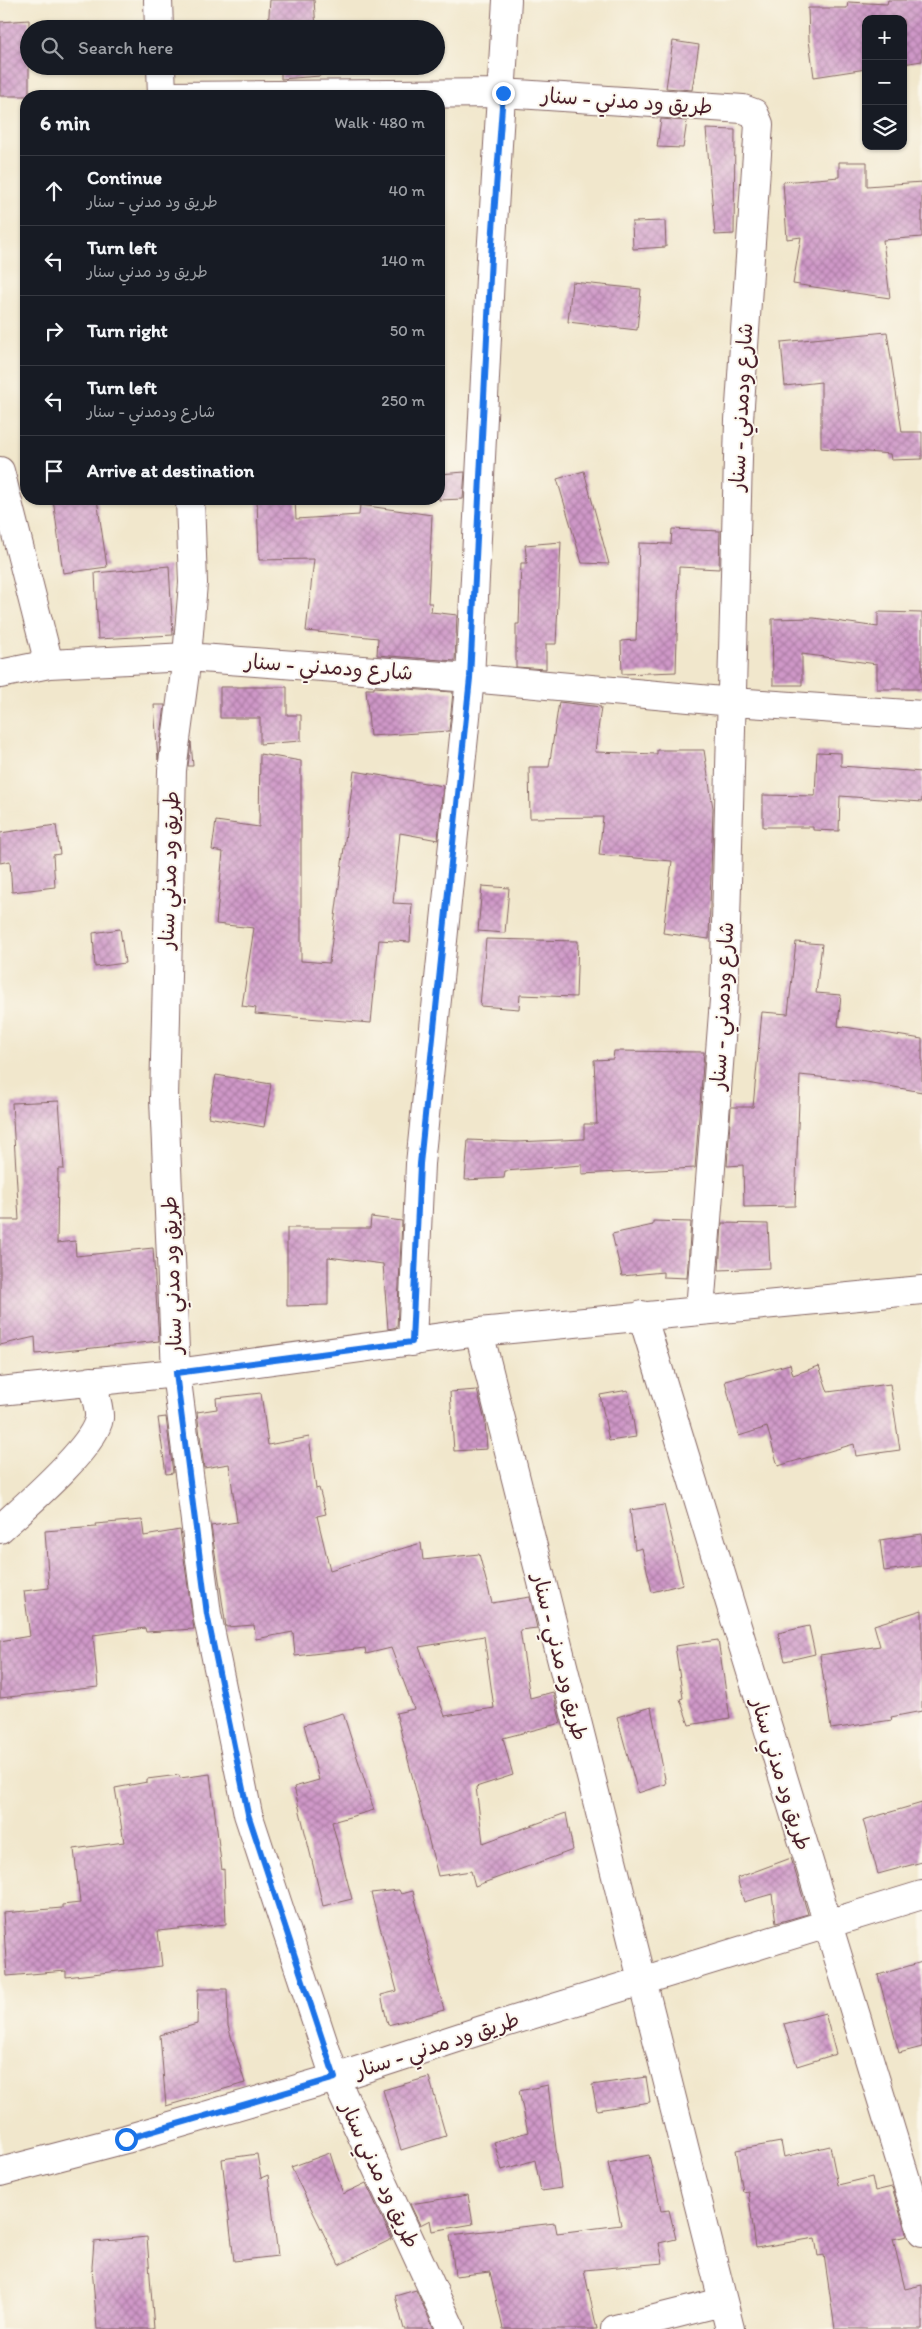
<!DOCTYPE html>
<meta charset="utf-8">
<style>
body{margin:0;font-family:Itim,"Playpen Sans Arabic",sans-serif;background:#20242c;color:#f1f3f6}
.controls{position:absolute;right:15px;top:15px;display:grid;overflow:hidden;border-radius:10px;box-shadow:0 1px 4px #0004}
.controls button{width:45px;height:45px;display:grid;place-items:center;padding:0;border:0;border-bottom:1px solid #363941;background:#171b24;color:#f1f3f6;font:25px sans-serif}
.stop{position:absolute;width:15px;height:15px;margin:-11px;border:4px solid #1a73e8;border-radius:50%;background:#fff}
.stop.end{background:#1a73e8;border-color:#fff;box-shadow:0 1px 5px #0008}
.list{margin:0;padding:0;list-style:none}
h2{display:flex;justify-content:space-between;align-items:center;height:65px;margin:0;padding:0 20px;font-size:21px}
h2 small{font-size:16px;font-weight:400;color:#9ea1a6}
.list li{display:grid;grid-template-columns:32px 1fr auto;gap:15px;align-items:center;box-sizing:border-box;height:70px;padding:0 20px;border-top:1px solid #363941}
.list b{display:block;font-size:19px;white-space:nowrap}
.list p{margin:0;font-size:16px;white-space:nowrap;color:#9ea1a6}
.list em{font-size:16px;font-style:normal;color:#9ea1a6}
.icon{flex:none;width:28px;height:28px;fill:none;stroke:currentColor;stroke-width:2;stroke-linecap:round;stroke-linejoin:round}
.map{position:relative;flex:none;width:922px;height:2329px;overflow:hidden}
.search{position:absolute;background:#171b24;box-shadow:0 1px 4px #0004;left:20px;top:20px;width:425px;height:55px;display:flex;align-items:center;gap:12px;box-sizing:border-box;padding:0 18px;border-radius:28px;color:#9ea1a6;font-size:19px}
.panel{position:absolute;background:#171b24;box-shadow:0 1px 4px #0004;left:20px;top:90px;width:425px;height:415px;border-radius:20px}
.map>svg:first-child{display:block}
</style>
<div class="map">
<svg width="922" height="2329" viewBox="0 0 922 2329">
<defs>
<pattern id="building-cross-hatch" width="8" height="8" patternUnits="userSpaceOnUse" patternTransform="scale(1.25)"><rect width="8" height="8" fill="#cf98c8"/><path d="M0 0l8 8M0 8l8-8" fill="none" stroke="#aa7ba3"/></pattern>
</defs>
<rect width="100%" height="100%" fill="#fbf7ec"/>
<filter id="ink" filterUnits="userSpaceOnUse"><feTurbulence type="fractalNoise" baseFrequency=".02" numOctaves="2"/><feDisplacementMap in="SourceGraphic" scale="10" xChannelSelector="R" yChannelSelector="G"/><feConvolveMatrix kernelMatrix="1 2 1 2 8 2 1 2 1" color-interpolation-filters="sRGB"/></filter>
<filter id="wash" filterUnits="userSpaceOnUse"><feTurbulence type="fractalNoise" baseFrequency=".0096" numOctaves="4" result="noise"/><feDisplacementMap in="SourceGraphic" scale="20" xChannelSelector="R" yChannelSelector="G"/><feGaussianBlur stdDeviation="1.12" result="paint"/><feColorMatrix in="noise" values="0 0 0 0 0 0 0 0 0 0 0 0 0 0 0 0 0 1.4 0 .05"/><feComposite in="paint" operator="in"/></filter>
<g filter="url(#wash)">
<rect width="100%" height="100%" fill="#f1e7cc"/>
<g id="blocks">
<!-- building -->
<path fill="url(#building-cross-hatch)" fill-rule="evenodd" d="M270,0H314L316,29H268Z
M888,0H922V61L903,64V19H866V69L814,77L809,40L808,8H847L848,2L887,4Z
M29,20V96H0V22Z
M673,41L699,45L692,90L666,88Z
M281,66H319L320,76L281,79Z
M661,119L687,121L683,148L657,147Z
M706,129L735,130L734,234L715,235Z
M839,162H867V186L922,182V237L883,240L890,298L793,284L801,237L787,239L783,182L839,177Z
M665,221L666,247L633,249L632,222Z
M572,282L641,289L637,330L568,322Z
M887,332L902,432H922V459L891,460L890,454L821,448V382L785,386L781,342Z
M584,471L609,564L582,563L557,479Z
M465,472L463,499L439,500V474Z
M53,499H97L107,567L63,573Z
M257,499H295L296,519L359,515L360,505L432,515L428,603H432L431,612L457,615L455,661L377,655L378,638L306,631L314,559L259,560Z
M672,529L720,531L719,569L679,567L676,672L622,674L621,641L636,640L639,543L671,544Z
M561,542L556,644H546V669L516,667V624H519L521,563H527L525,545Z
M169,566L173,635L98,639L95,573Z
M878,612L922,613V689H877V664L802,654V685H773L772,619L814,618L878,627Z
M220,687H287V715H301V741L260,744V718H220Z
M374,687L453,692L449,731L370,736L366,689H374Z
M559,702L601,707L595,752L657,754V750H704L713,808L709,939L663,933L672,861L599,855L603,817L530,818L529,767H549Z
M154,705H165L158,760Z
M191,742L193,766H188Z
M817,752L841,753V766L922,772V802L840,796L839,831L813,830V827H763V795L815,796Z
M260,754L301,761V961L329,963L354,771L443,786L438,840L400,833L393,903L412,904L410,942L379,940L371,1023L255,1014L256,1008L242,1006L254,928L216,924L223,852L212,850L216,821L259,827Z
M56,825L60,854L53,855L55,887L12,892L10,861L0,863V833Z
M482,886L509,888L505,933L478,931Z
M120,929L125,963L95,967L93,933Z
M486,939L578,941L576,997L520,995L519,1009L480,1006Z
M796,942L822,944L816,993L841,995L838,1026L922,1039V1092L866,1082L800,1075L795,1206L744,1207L743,1165L727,1166L731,1107H753L762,1012L788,1014Z
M614,1051L704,1052L695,1168L582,1174V1165L505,1171L504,1178L465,1180L468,1140L516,1142L584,1139V1124H597L594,1060L613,1059Z
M216,1075L271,1084L264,1127L208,1117Z
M59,1101L64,1169H58L57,1243L75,1241L76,1256L153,1248L159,1341L36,1354L35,1337L0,1345V1220H19L12,1103Z
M371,1217L402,1221L397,1327L388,1329L383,1264L328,1257V1305L287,1306V1228H370Z
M653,1221L691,1222L687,1278L663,1277V1272L622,1276L612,1234L653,1225Z
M722,1223L768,1224L770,1268L719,1270Z
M790,1364L793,1375L819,1366L828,1392L890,1384L900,1450L856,1456L854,1444L778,1466L767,1427L739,1436L725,1381Z
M477,1390L485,1421L487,1449L454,1451L450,1392Z
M628,1390L636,1437L609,1441L600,1395Z
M261,1393L268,1445L309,1437L316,1489L319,1488L326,1514L317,1516L330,1570L421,1543L423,1560L479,1554L492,1603L530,1597L537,1628L520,1630L530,1698L553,1692L561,1723L503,1738L513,1775L476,1787L483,1843L566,1813L573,1850L475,1886L471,1871L438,1876L396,1713L414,1709L391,1648L366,1654L365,1648L295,1656L293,1632L256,1639L254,1625L226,1627L211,1526L237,1522L229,1464L204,1468L197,1412L217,1409L216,1398ZM484,1636L494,1708L445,1716L419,1647Z
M166,1417L173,1473L166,1474L158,1418Z
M664,1505L683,1584L652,1592L642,1548L635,1550L630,1510Z
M142,1520L144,1536L180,1530L194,1629L146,1632L145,1628L93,1635L98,1687L0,1698V1641L30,1636L24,1591L49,1588L45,1531L96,1527L95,1524Z
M922,1534V1566L884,1571L880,1540Z
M922,1610V1711L891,1717L892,1720L831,1729L820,1655L880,1646L874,1625Z
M809,1626L815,1654L785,1661L778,1633Z
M718,1640L730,1718L689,1725L680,1699L683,1698L675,1646Z
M651,1707L666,1784L638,1793L617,1717Z
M343,1713L374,1810L332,1822L352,1899L323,1906L294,1787L319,1780L304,1725Z
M210,1774L222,1870L224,1869L226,1924L158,1931L162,1966L66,1977V1971L7,1976L3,1913L62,1908V1905L80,1903L74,1849L124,1842L115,1788L147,1782V1779L179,1775L180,1778Z
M922,1803V1862L878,1874L863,1820Z
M791,1858L808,1914L776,1923L772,1894L744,1902L737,1878Z
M399,1890L401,1894L413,1891L444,2010L388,2025L381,1995L397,1991L371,1893Z
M922,1962V2047L899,2053L878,1975Z
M198,1989H227L228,2026L245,2083L166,2106L160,2035L197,2024Z
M825,2013L836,2054L797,2066L784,2024Z
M429,2077L446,2136L401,2150L383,2090Z
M646,2077L650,2102L597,2110L592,2085Z
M548,2085L561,2188L541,2191L535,2160L502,2170L494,2142L528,2132L519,2091Z
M781,2142L784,2157L830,2146L838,2185L872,2177L875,2191L892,2187L907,2236L893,2239L905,2289L922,2285V2329H835L824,2255L818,2256L815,2238L756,2248L748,2191L743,2192L736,2150Z
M330,2153L343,2194L366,2183L392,2239L339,2265L291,2167Z
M257,2154L261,2178L268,2175L278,2256L234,2261L222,2159Z
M649,2155L661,2211L669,2210L676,2239L659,2243L663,2263L584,2270L597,2329H503L490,2272L455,2276L450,2235L555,2223L557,2233L621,2225L608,2163Z
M468,2195L473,2224L432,2231L430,2220L420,2225L410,2204Z
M147,2237L154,2329H97L92,2267L94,2242Z
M416,2290L434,2329H404L395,2296Z"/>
</g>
</g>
<g filter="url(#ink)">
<use href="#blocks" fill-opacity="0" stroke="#846563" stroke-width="1"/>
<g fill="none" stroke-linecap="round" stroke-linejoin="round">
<!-- street casing -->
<g stroke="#846563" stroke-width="30">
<path id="street" d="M158,0L159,29
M161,66L162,96
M170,96L503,93L743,109L754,113L759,124L739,420L724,1000L700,1310
M0,471L49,664
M190,499L193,583L187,657L172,770L164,1099L176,1373L207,1614L248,1814L335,2078L451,2329
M0,674L49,664L187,657L470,678L733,702L922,715
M642,1315L922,2232
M479,1332L730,2329
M412,1342L420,1164L470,678L491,257L507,0
M0,1391L176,1373L479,1332L922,1290
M0,1529C23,1508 95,1447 99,1418C100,1407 94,1392 91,1381
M0,2172L126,2139L335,2078L482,2030L922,1895
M615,2329L722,2302"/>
</g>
<!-- street -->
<use href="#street" stroke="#fff" stroke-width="28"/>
</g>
</g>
<g fill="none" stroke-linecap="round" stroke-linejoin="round" filter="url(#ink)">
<!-- route -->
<path stroke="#1a73e8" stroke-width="6" d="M126,2139L335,2078L248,1814L207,1614L176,1373L412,1342L420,1164L470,678L491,257L503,93"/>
</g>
<g text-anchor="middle" stroke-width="4" stroke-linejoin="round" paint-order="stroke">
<!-- street labels -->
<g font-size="21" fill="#4a1f2b" stroke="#fbf7ec">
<text transform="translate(627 101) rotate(4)" y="7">طريق ود مدني - سنار</text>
<text transform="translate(741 407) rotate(-87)" y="7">شارع ودمدني - سنار</text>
<text transform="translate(329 667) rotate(4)" y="7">شارع ودمدني - سنار</text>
<text transform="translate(169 870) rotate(-88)" y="7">طريق ود مدني سنار</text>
<text transform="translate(722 1006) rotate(-87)" y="7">شارع ودمدني - سنار</text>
<text transform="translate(172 1275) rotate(-92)" y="7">طريق ود مدني سنار</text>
<text transform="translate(560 1657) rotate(76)" y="7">طريق ود مدني - سنار</text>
<text transform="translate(781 1774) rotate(73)" y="7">طريق ود مدني سنار</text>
<text transform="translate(437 2045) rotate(-18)" y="7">طريق ود مدني - سنار</text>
<text transform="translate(380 2175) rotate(65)" y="7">طريق ود مدني سنار</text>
</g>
</g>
</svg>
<div class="controls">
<button>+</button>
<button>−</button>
<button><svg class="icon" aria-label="layers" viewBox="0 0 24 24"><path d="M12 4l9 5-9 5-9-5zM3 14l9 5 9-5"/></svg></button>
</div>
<div class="stop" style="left:126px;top:2139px"></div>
<div class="stop end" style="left:503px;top:93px"></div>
<div class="search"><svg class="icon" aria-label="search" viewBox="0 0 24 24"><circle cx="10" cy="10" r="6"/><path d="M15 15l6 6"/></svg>Search here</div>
<section class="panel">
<h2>6 min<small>Walk · 480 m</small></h2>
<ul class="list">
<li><svg class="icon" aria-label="ahead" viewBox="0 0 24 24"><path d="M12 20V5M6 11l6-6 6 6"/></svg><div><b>Continue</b><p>طريق ود مدني - سنار</p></div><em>40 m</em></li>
<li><svg class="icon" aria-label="left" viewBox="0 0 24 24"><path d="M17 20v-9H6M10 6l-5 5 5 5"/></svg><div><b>Turn left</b><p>طريق ود مدني سنار</p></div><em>140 m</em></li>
<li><svg class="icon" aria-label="right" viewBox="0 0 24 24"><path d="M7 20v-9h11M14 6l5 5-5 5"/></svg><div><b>Turn right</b></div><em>50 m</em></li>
<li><svg class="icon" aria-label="left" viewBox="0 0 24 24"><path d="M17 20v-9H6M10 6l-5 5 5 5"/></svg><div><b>Turn left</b><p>شارع ودمدني - سنار</p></div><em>250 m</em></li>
<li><svg class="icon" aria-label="arrive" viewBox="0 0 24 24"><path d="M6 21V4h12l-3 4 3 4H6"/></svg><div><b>Arrive at destination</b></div></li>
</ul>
</section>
</div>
